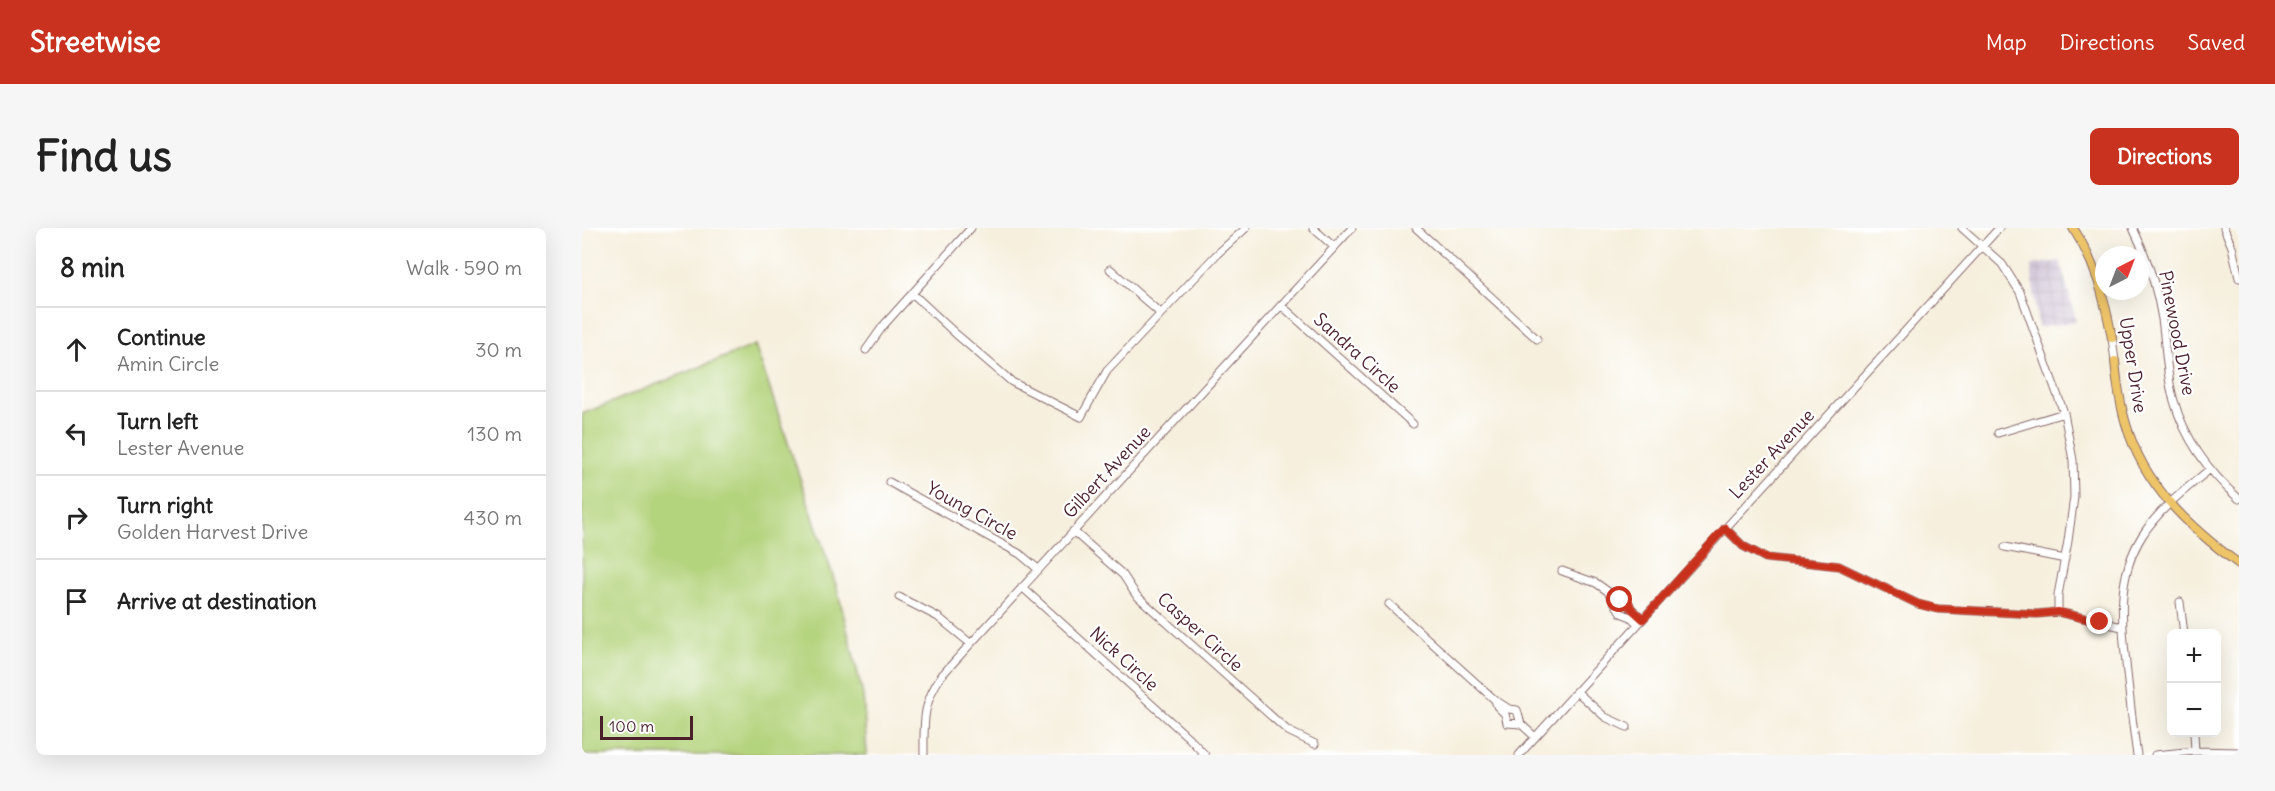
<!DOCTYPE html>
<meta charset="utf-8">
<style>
body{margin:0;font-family:Delius,sans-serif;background:#f6f6f6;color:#222}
.controls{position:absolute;right:18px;bottom:18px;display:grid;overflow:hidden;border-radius:9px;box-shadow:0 6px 24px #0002}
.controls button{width:54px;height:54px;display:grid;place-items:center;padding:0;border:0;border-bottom:2px solid #e0e0e0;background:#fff;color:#222;font:30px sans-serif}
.compass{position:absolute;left:1513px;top:18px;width:54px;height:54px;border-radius:50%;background:#fff;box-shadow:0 6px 24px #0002;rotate:42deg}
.scale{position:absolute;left:18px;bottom:15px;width:93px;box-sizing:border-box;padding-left:6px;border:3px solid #4a1f2b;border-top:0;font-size:16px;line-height:21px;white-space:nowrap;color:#4a1f2b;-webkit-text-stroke:4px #fff;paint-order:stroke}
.stop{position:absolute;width:18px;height:18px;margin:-14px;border:4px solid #c8321e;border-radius:50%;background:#fff}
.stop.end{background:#c8321e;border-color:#fff;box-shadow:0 2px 6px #0008}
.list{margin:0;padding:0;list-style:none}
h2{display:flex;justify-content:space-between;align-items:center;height:78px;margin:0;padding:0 24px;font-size:26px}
h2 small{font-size:20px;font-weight:400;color:#767676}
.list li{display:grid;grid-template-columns:39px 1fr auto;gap:18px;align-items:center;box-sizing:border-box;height:84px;padding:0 24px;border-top:2px solid #e0e0e0}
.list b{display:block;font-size:22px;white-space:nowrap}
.list p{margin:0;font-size:20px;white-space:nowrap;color:#767676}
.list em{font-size:20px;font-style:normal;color:#767676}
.icon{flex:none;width:33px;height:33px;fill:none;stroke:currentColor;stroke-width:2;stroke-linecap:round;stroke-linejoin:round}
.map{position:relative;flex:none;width:1657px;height:527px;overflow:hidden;border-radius:9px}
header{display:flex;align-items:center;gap:36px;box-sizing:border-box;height:84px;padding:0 30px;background:#c8321e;color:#fff}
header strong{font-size:28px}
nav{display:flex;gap:33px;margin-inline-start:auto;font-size:21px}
.intro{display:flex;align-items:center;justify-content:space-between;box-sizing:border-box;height:144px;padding:0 36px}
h1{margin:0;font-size:42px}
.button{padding:15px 27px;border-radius:9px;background:#c8321e;color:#fff;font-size:21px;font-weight:700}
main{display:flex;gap:36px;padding:0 36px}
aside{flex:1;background:#fff;border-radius:9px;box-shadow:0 6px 24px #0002}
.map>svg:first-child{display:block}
</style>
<header>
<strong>Streetwise</strong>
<nav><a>Map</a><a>Directions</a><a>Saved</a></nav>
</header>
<div class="intro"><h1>Find us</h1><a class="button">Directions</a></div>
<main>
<aside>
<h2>8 min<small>Walk · 590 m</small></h2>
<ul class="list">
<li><svg class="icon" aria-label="ahead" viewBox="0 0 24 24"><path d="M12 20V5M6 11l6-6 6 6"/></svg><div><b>Continue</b><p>Amin Circle</p></div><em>30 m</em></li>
<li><svg class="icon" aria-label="left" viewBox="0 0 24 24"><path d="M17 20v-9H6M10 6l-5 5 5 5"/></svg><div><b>Turn left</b><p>Lester Avenue</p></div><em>130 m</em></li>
<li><svg class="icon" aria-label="right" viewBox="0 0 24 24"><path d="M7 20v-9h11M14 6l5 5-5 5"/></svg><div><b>Turn right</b><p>Golden Harvest Drive</p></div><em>430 m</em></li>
<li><svg class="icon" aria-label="arrive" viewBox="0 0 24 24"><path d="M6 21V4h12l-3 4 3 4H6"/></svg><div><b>Arrive at destination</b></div></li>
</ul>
</aside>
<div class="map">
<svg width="1657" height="527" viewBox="0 0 1657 527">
<defs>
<pattern id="industrial-grid" width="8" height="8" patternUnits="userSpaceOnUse" patternTransform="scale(1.5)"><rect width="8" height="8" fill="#ccbed3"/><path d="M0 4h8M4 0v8" fill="none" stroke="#b1a3b5"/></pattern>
</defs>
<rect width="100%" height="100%" fill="#fff"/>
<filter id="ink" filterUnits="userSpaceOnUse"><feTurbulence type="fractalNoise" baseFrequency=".0167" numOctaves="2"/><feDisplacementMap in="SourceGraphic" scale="12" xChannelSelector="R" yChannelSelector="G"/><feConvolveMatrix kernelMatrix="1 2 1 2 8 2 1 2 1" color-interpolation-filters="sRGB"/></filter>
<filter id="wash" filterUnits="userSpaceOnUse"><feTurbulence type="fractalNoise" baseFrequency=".008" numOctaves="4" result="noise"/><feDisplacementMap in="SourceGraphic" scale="24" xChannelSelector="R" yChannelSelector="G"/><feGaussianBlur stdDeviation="1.35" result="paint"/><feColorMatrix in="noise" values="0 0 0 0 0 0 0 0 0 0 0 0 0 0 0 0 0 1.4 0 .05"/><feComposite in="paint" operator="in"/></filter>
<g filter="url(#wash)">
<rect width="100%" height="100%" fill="#f6efdd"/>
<!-- industrial -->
<path fill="url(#industrial-grid)" d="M1478,33L1494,93L1456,100L1449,37Z"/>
<!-- grass -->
<path fill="#b3d37b" stroke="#7e7953" stroke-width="1.5" d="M173,117L255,360L281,467L285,527H0V186Z"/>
</g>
<g filter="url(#ink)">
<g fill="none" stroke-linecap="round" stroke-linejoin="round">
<!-- minor casing -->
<g stroke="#866869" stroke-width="9">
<path id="minor" d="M731,0L752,19
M834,0L955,111
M1380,0L1420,36L1438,64L1482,185L1491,232L1492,269L1486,313L1476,367V384
M1551,0C1565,29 1575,60 1580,91C1584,119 1584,146 1592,173C1603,211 1628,245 1657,271
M1642,0L1650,19L1657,50
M528,41L578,85
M330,65L374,106L430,154L499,189L525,143L634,27L664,0
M699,77L831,196
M1530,110L1533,133
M284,122L301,98L389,0
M1416,205L1482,185
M307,254L438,326L456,341
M1143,300L1161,318L1184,330L1257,338L1336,376L1356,381L1455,386L1476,384L1540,399
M491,303L541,347L554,367L706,503L733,516
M1423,319L1483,331
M980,343L1014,355L1038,372L1047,375L1049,380L1061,391
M440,359L608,511L623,527
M1026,364L1039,385L1049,389L1056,396
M317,369L356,389L388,415
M1598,374L1602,406
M807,376L913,472L927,481L935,482L939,496L953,509
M994,463L1023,489L1045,499
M913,472L915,478L923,486L925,495L939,496
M1612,505L1613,523
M342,527C342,494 340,475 360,447L770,0
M937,527L1417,0
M1555,527C1551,500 1548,473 1545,445C1540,398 1533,351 1560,308C1577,281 1604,261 1628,241
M1573,527L1613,523L1657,524"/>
</g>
<!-- major casing -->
<g stroke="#866869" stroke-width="10">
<path id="major" d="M1491,0C1514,36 1522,68 1530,110
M1533,133C1535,154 1538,176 1544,196C1562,258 1607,299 1657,336"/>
</g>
<!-- minor -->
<use href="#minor" stroke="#fff" stroke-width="7"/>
<!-- major -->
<use href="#major" stroke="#eec469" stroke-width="8"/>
</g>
</g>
<g fill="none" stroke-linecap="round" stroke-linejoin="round" filter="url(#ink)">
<!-- route -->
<path stroke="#c8321e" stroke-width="8" d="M1038,372L1047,375L1049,380L1061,391L1143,300L1161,318L1184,330L1257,338L1336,376L1356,381L1455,386L1476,384L1518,394"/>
</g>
<g text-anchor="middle" stroke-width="4.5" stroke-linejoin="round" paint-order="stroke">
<!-- street labels -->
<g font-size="18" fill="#4a1f2b" stroke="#fff">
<text transform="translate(1595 105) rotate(79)" y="6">Pinewood Drive</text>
<text transform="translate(775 125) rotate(42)" y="6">Sandra Circle</text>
<text transform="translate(1551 137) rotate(81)" y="6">Upper Drive</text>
<text transform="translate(1190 226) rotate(-47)" y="6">Lester Avenue</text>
<text transform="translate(525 244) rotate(-47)" y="6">Gilbert Avenue</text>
<text transform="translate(390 283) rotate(29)" y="6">Young Circle</text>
<text transform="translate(618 404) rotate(42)" y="6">Casper Circle</text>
<text transform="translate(542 431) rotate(42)" y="6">Nick Circle</text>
</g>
</g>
</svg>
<div class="controls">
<button>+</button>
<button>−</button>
</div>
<svg class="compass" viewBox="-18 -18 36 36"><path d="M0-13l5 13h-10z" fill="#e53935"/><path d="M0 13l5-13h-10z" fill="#767676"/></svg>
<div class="scale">100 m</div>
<div class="stop" style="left:1038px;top:372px"></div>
<div class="stop end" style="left:1518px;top:394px"></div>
</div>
</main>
